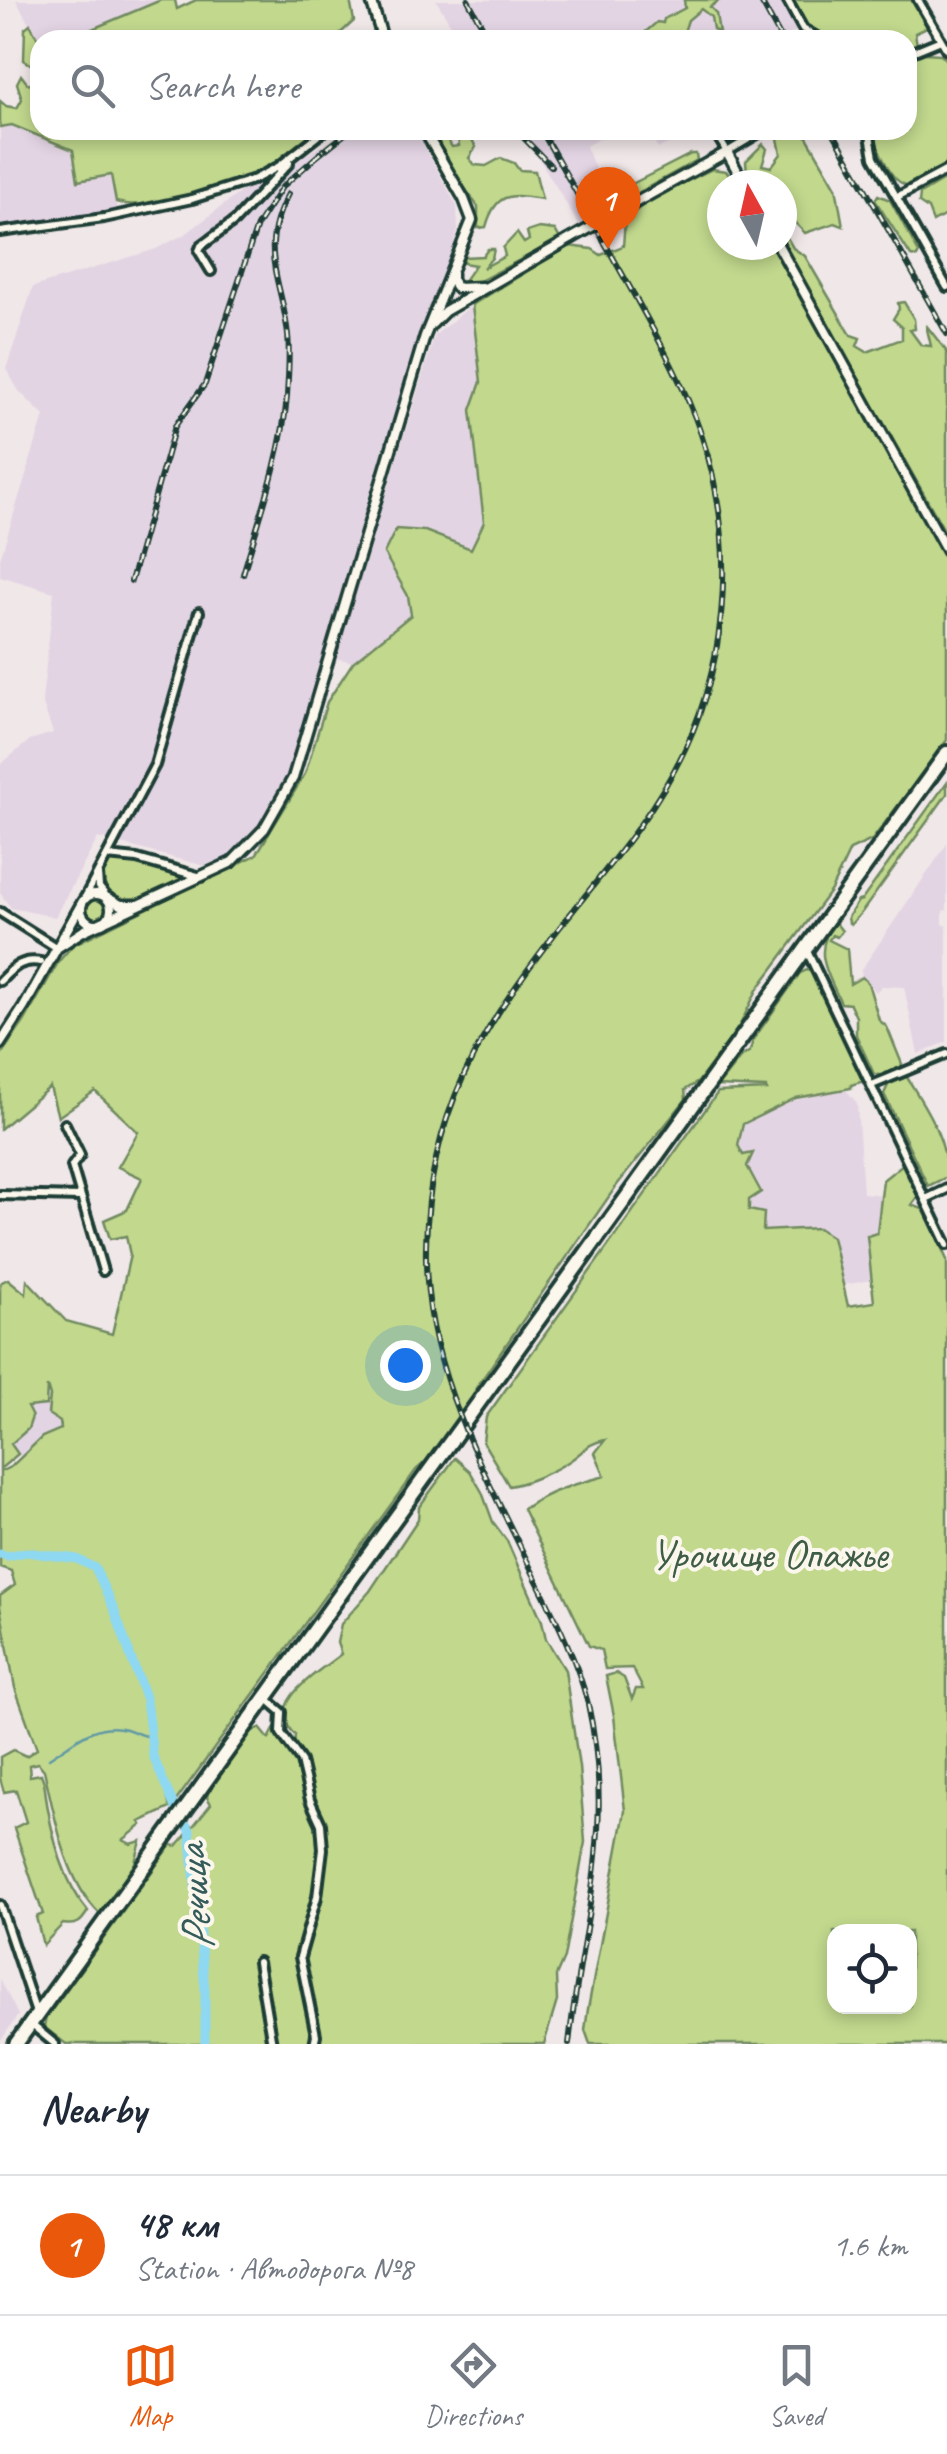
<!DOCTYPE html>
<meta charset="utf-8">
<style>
body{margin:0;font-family:Caveat,sans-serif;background:#f2f2f3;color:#1f2937}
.controls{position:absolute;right:30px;bottom:30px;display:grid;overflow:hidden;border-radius:20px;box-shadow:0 5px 15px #0003}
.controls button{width:90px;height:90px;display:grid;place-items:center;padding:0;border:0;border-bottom:2px solid #e0e1e3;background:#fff;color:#1f2937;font:50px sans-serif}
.compass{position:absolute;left:707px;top:170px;width:90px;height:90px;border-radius:50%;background:#fff;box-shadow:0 5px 15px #0003;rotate:352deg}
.you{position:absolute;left:405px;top:1365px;width:35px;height:35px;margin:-25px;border:8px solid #fff;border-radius:50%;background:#1a73e8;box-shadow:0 0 0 15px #1a73e833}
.badge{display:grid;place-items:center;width:65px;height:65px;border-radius:50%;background:#ea580c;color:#fff;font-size:32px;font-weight:700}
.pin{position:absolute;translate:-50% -82px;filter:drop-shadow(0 2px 5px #0008)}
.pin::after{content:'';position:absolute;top:52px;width:35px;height:30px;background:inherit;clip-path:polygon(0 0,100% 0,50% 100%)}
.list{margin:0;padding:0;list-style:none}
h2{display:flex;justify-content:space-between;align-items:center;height:130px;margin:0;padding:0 40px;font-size:42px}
h2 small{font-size:32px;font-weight:400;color:#747a83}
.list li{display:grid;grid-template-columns:65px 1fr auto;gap:30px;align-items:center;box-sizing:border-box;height:140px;padding:0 40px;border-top:2px solid #e0e1e3}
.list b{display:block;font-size:38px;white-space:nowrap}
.list p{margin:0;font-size:32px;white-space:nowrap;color:#747a83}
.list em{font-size:32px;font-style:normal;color:#747a83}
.icon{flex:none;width:55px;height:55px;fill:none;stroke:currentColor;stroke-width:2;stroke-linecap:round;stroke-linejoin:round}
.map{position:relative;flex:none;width:947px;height:2044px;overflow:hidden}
.search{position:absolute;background:#fff;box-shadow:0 5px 15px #0003;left:30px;right:30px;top:30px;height:110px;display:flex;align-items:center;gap:25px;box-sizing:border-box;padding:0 35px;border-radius:30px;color:#747a83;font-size:38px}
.sheet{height:270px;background:#fff}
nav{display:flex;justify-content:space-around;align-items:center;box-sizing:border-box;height:140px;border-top:2px solid #e0e1e3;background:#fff;font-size:28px;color:#747a83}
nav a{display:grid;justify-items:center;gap:5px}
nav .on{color:#ea580c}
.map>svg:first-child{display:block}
</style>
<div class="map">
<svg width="947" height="2044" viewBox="0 0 947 2044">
<rect width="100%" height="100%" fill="#f0e7e8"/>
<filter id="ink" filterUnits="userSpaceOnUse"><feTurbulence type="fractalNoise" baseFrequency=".01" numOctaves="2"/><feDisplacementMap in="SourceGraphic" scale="20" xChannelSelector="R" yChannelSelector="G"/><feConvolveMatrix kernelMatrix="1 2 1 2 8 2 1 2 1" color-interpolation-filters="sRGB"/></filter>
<g filter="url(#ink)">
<!-- built -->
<path fill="#e3d4e3" d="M16,0H161L72,38L40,40V43Z
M436,0H802L814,21L779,40H460Z
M12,125L73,150L112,175L117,212L0,227V127Z
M351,130H415L457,206L458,231L423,334L289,777L260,826L228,857L205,866L98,838L55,917L11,908L0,893V765L30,740L53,733L42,701L54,592L0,576V559L44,416L19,391L6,369L33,287L156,249L187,233L251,184Z
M522,130H614L586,146L610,207L579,225Z
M649,130H693L658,149Z
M472,305L481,382L471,410L484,522L470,549L425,531L384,553L408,596L411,615L353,662L335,658L435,335Z
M947,844V910L943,911V924L947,926V1042L918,1054L904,987L882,986L876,992L862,977L861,970Z
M845,1089L857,1103L863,1193L882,1195L877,1234L867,1237L871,1280L843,1285L832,1237L762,1231L749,1211L752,1174L747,1166L751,1153L743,1155L738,1145L743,1124L780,1104Z
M42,1403L59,1410L62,1429L42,1437L20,1456L11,1444L28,1429L27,1407Z
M0,1979L18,2015L2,2039L0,2038Z"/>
<!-- green -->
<path fill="#c1d88d" stroke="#708a60" stroke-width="2.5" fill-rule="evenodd" d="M161,0H175L177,9L196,0H350L354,21L333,40H66Z
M684,0H720L710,7L716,13L719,33L713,29L711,17L701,9L688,20L683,35L675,40H634L633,35H642L657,22L663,23L664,19L685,8Z
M792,0H916L930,30L927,27L915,33L917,45L907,51V40L820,38L808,29Z
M30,24L40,43V66L35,67L24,60L25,28Z
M925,53L940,54L947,61V165C923,180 906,200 888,168C881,155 875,145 875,130H907V59Z
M21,75L27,83L40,88V130H320C299,147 278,163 254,174C220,190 151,212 116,202L111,175L78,181L73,150L12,125L0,127V101L6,106L17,108L22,99L17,83Z
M781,130H803L836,187L843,226L835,223L805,233L782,209V185C762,185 746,185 746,161L763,144L767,149L762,165L771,167L781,154L777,133Z
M467,131L476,147L469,158L475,165L486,166L501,158L514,163L519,170L535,171L542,199C511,194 496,191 486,227L478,228V207L440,152L439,141L445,137L452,147L459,146L458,136Z
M691,154H696L697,160L618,204H612L632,184Z
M712,169L726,171L737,185H722V245H772L947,560V740L872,840L850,850L831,890L757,990L739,1027L698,1082L685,1090L686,1099L617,1185L476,1388C468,1413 436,1454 416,1470L176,1801L166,1792L170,1808L140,1822L142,1825L123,1840L131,1844L141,1841L134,1866L100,1914C65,1881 55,1817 44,1770L38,1763L29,1765L30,1776L41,1774L44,1782C49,1824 60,1878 88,1911C81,1923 77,1926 63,1924L43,1945L36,1917L43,1914L14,1828L26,1822L16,1790L4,1792L0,1778V1757L13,1750L26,1756L37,1749L15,1688L0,1607V1596L15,1585L11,1571L0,1567V1472L12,1466L42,1437L61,1429L60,1422L48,1414L50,1396L47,1386L46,1405L27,1407L32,1417L28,1429L11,1444L18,1454L0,1469V1283L8,1279L26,1294L27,1280L66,1321L112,1334L130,1255L126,1236L110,1239L104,1220L127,1210L142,1178L118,1167L138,1132L95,1091L58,1117L50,1087L0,1129V1056L24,1022L59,961L73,945L256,855L305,774L327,702L353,662L411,615L408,596L384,553L396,529L425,531L471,549L484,522L471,410L481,382L472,305L569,246L592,249L601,255L623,246L625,220L650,199Z
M947,178V214L933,222L928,209L919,203L920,194Z
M878,195L890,200L919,253L917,257L911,256L875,200Z
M539,228L555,230L560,239L468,287L463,282L475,265L463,263L464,257L483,256L488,249H494L492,258L483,268L505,256L503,248L517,233L524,243L529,240L527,232Z
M782,229L793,248L805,256L851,335L860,338L857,346L867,352L902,339V327L893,319L899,309L898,303L904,302L914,319L915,329L910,330L921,345L931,346L926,325L947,352V535L786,250Z
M947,782V794L862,912L851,924L849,923L848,917L858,901L862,900Z
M109,858L179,874L184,880C172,889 154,899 139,902C111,907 91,883 109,858Z
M86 909a11 11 0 1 1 22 0a11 11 0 1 1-22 0Z
M835,922L842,931L837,937L832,935L829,940L847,949L850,984L862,977L868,983L879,1020L887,1027L902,1064L900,1069L884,1076L874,1074L856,1035V1017L850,1004L841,1003C828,974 811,951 835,922Z
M807,970L815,973L864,1081L851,1085V1088L796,1098L743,1124L738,1145L743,1155L753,1153L747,1166L761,1192L749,1200V1210L764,1213L763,1231L818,1228L832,1237L848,1306L874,1302L867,1236L877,1233L883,1180L903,1164L918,1197L912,1205L925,1210L947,1260V2044H590L585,2030L588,2009L625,1811L614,1716L606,1676L616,1673L624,1678L632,1699L636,1689H643L632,1668L605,1669L601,1650L589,1646L523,1509C549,1491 575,1484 605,1476L595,1453L605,1440C588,1443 584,1451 571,1460C555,1471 528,1483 509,1486L483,1442L486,1417L718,1092L767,1090L766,1088L718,1086L740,1058L750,1051L753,1040L800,973ZM834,1932H910V2006H834Z
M905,1074C925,1107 947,1138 947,1177L928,1186L884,1094L889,1083Z
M455,1458L470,1471L482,1492L493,1522L507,1541L542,1621L546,1639L565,1670L579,1767L585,1842L564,1958L556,1976L557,2001L544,2044H66L44,2027L46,2018L171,1845L177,1846L211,1804L207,1797L209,1790L250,1732L260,1728L269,1739L281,1716L286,1738L294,1749L295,1735C262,1703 320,1671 341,1654L337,1643L341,1624L370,1591L418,1519L419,1507Z"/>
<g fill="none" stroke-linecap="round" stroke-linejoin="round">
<!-- stream -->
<path stroke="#629aa5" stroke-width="2.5" d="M49,1758C73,1743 94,1721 126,1729C135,1731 139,1736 149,1736"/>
<!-- river -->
<path stroke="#8fd8f1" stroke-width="9" d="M0,1554L7,1556L26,1552L77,1559L95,1568L115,1612L146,1700L153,1756L175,1808L190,1830L205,1989V2044"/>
<!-- minor casing -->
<g stroke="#1f3d34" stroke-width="14">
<path id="minor" d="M787,0L803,29L822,40
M918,0L947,50
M907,54L941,40
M714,130L727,152L764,130
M869,130L874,157L947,287
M897,197L947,170
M0,232L104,218L192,199L255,179L278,167L325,130
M211,271L199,251L201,246L235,221L289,163
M107,856L137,859L201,877
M98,874L99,887L107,897
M83,901L155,765L199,612
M0,912L57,948
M806,949L947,1245
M0,981C13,968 22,958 41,962
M872,1085L947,1054
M65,1124L80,1155L72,1166L103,1271
M0,1195L80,1197
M926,1199L947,1189
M267,1699L282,1712L281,1733L301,1761L310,1800L321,1824L323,1849L317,1897L300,1957L316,2035L314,2044
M0,1905L36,2013
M258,1962L272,2044
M32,2025L55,2044"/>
</g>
<!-- tertiary casing -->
<g stroke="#1f3d34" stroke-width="15">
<path id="tertiary" d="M371,0L383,40
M613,215L727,152L745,185
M778,245L947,551
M452,273V281L457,288L481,287
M432,324L445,311L572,238
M81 909a15 15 0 1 1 30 0a15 15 0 1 1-30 0Z
M108,898L121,905H137
M57,948L83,931L232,862L264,829L293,778L425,336L472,220L464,199L424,130
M0,1044L24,1007L83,901"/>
</g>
<!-- trunk casing -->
<g stroke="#1f3d34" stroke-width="20">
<path id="trunk" d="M16,2044L947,753"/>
</g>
<!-- minor -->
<use href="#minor" stroke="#fbf7ec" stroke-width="6"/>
<!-- tertiary -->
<use href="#tertiary" stroke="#fbf7ec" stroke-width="8"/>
<!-- trunk -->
<use href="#trunk" stroke="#fbf7ec" stroke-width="12"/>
<!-- rail casing -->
<g stroke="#1f3d34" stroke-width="6">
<path id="rail" d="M468,0L490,40
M760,0L782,40
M516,130L551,166
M541,130C570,181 599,233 628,284C655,333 683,381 701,434C735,534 730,653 685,749C654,815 605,870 560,927C481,1028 428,1114 426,1247C423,1368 485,1473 536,1579C556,1619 577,1660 588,1704C616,1829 582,1922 569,2044
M832,130L947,334
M315,158L350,130
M243,574C260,516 282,456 287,396C288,376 290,354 288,335C282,279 257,252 288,194
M131,581L175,426L205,384L257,226L282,187L324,150"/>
</g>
<!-- rail -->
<use href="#rail" stroke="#fbf7ec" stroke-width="2.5" stroke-dasharray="8" stroke-linecap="butt"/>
<!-- tertiary-bridge casing -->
<g stroke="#1f3d34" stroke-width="15" stroke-linecap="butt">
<path id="tertiary-bridge" d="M572,238L613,215"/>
</g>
<!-- tertiary-bridge -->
<use href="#tertiary-bridge" stroke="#fbf7ec" stroke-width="8"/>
</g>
</g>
<g text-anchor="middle" stroke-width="8" stroke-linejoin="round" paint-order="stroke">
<!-- park labels -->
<g font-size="42" fill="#3f5c46" stroke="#fbf7ec">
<text x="769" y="1568">Урочище Опажье</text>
</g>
<!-- water labels -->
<g font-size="45" font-style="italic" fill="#355c5a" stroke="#fbf7ec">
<text transform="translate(193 1898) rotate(-95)" y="16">Речица</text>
</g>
</g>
</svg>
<div class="controls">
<button><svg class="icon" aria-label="locate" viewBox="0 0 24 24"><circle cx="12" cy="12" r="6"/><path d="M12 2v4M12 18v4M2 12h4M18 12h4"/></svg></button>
</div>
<svg class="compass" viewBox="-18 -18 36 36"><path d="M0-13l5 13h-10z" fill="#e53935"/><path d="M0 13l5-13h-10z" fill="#747a83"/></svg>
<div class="you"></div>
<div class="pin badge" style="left:608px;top:249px">1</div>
<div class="search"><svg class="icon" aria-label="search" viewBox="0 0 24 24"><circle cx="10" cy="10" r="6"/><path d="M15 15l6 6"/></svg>Search here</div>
</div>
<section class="sheet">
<h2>Nearby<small></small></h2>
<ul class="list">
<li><span class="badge">1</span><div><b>48 км</b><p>Station · Автодорога №8</p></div><em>1.6 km</em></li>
</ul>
</section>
<nav>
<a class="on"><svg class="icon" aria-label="map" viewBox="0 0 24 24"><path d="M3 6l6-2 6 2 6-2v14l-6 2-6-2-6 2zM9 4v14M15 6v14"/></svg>Map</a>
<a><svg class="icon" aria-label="directions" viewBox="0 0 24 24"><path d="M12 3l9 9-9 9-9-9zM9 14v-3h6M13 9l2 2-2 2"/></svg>Directions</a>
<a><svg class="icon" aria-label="saved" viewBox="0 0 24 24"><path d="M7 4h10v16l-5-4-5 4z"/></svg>Saved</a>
</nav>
